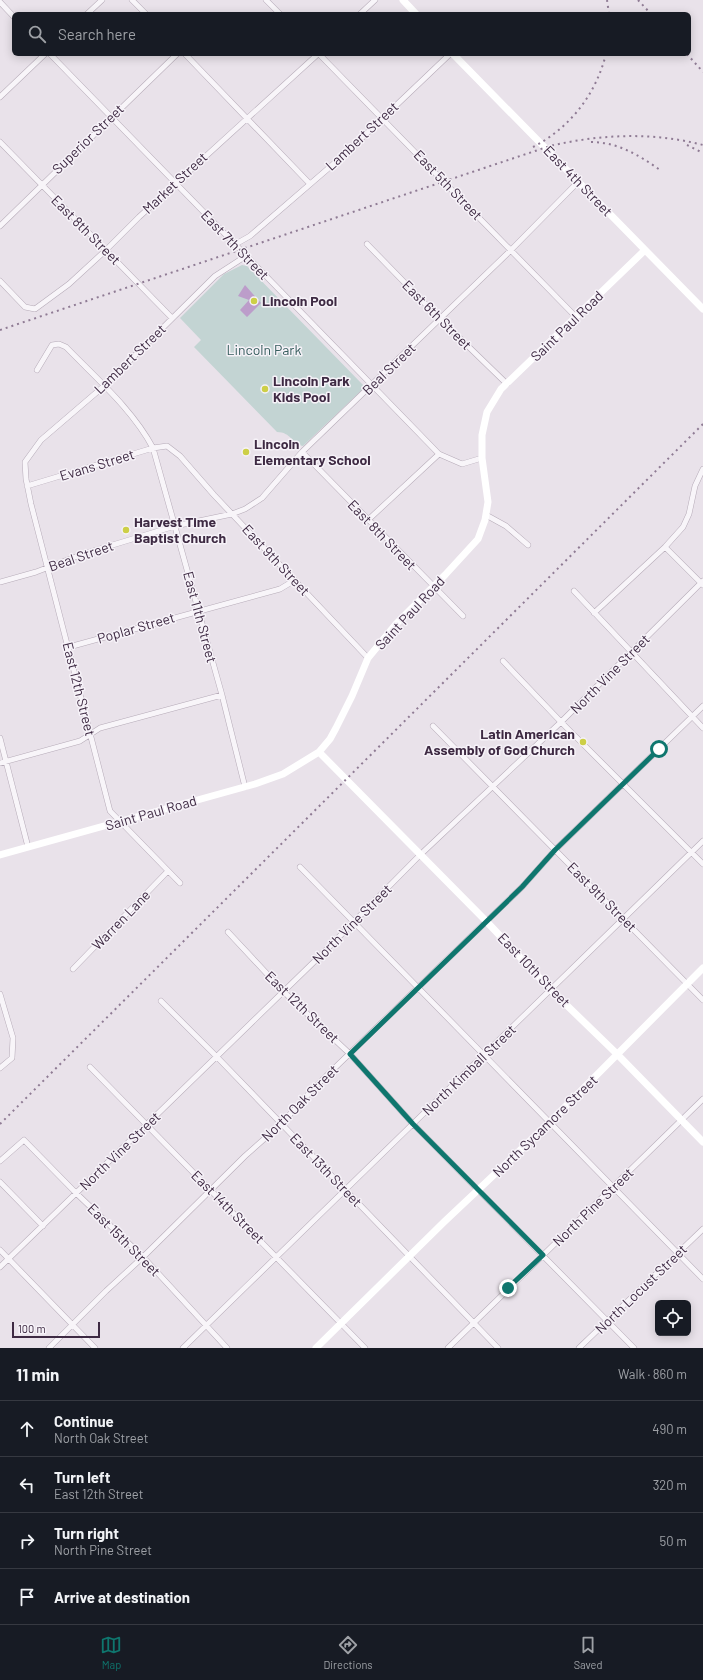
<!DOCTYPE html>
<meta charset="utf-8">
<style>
body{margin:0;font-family:Barlow,sans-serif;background:#242831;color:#f1f3f6}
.controls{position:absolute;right:12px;bottom:12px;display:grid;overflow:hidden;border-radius:6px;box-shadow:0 2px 10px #0003}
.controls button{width:36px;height:36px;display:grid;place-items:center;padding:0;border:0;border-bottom:1px solid #363941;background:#171b24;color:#f1f3f6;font:20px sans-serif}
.scale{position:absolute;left:12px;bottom:10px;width:88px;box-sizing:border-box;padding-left:4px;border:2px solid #3e2a43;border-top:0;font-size:11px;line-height:14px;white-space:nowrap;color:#3e2a43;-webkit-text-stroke:3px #f6f2f8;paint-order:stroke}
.stop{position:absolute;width:12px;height:12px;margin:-9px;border:3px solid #0f766e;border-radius:50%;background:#fff}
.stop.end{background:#0f766e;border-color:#fff;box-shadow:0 1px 4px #0008}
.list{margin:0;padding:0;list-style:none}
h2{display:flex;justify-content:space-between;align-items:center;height:52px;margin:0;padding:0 16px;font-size:17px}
h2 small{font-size:13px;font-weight:400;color:#9ea1a6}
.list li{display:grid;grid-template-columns:26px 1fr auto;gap:12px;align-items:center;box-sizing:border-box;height:56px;padding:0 16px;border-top:1px solid #363941}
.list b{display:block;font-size:15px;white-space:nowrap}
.list p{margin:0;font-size:13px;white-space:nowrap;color:#9ea1a6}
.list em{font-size:13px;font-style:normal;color:#9ea1a6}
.icon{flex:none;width:22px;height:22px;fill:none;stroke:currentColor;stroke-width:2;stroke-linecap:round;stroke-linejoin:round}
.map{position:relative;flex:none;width:703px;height:1348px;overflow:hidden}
.search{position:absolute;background:#171b24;box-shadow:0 2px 10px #0003;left:12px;right:12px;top:12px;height:44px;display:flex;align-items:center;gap:10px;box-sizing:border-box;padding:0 14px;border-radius:6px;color:#9ea1a6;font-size:15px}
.sheet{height:276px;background:#171b24}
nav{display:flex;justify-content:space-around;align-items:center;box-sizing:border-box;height:56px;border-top:1px solid #363941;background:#171b24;font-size:11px;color:#9ea1a6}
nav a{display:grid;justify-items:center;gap:2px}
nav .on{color:#0f766e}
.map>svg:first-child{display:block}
</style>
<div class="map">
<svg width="703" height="1348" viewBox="0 0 703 1348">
<rect width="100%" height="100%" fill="#e9e2ea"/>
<!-- green -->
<path fill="#c3d4d3" d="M242,265L247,266L364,386V388L303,446C292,444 291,432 277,432L194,347L201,340L180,318L224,274Z"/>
<!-- water -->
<path fill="#bc9dca" d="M245,285L261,303L247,317L240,310L249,300L238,296Z"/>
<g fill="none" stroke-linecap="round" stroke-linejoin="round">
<!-- street casing -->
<g stroke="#b6abb8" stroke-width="6">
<path id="street" d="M132,0L146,14
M266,0L280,14
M0,2L14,17
M87,14L102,0
M360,14L375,0
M50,54L439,454L462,464L482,458
M185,54L310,184
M319,54L576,317
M0,97L45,54
M0,142L172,318
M0,226L177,54
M367,244L440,319L507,384
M234,245L250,236L345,154L450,54
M0,281L25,307L35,309L69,284L106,250L139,217L318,54
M37,370L52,345L59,344L66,347C96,378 133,410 153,448L222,695L245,787
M302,452L463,616
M27,486L153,448L167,446L180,456L214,495L368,658
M486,515L506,526L528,545
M368,520L439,454
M665,547L703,585
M0,582L36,572L83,554L175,526L232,514L245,509L262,498L302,452L511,250L578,182
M574,591L703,728
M594,613L665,547L683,527L689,514L695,486L703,469
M69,647L280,589L295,580
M503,661L561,722L703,864
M433,726L703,1000
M0,738L28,847
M0,763L80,741L100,728L222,695
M300,867L703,1279
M180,883L110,811L31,504L26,479L25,462L41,440L104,386L215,276L246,256
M228,932L284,992L350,1054L413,1124L634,1348
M73,969L168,871
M0,994L13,1038L12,1058L0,1068
M161,1001L217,1057L498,1348
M90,1067L365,1348
M0,1161L24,1140L76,1193L143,1257L227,1348
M0,1182L43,1226
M0,1250L95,1348
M0,1267L320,956L420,855L561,722L703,581
M49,1348L106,1291L143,1257L245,1156L281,1124L315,1087L522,887L555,850L703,706
M183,1348L703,841
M448,1348L703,1099
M579,1348L703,1229"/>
</g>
<!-- street -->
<use href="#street" stroke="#f8f5f9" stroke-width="5"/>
<!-- secondary -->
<path stroke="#fff" stroke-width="7" d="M403,0L416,14
M453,54L703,309
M319,752L487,922L551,990L617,1054L703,1142
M0,855L255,784L283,774L319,752L330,739L336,728L352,696L368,658L396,624L445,575L478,539L485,520L488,502L482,458V435L487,412L501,389L645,250
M316,1348L444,1222L550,1122L703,968"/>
<!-- rail -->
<path stroke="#8f7b94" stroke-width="2" stroke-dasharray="2 4" stroke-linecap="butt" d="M607,0L609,14
M638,0L651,14
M687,54L703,72
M591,142C617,142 639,155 660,170
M687,145L703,153
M533,147C570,128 596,94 606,54
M0,330L550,146C601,134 653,132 703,145
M0,1124L703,424"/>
</g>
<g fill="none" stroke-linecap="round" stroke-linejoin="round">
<!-- route -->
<path stroke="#0f766e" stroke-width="5" d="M508,1288L543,1255L413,1124L350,1054L522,887L555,850L659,749"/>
</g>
<!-- markers -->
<g fill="#cdcf47" stroke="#f6f2f8" stroke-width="1.5">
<circle cx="254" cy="301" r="4"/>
<circle cx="265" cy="389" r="4"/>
<circle cx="246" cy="452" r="4"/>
<circle cx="126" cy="530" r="4"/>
<circle cx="583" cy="742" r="4"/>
</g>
<g text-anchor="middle" stroke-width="3" stroke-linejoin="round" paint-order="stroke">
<!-- street labels -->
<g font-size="14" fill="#3e2a43" stroke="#f6f2f8">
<text transform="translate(362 136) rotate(-43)" y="5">Lambert Street</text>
<text transform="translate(88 139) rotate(-44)" y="5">Superior Street</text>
<text transform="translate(578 181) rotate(46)" y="5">East 4th Street</text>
<text transform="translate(175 183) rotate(-43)" y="5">Market Street</text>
<text transform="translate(448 185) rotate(46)" y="5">East 5th Street</text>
<text transform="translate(86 230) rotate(45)" y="5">East 8th Street</text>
<text transform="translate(235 245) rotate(46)" y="5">East 7th Street</text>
<text transform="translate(437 315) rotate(45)" y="5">East 6th Street</text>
<text transform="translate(567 326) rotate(-44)" y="5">Saint Paul Road</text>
<text transform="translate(130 359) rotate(-44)" y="5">Lambert Street</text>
<text transform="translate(389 369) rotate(-44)" y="5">Beal Street</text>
<text transform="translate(97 465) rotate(-17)" y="5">Evans Street</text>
<text transform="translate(382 535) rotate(46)" y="5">East 8th Street</text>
<text transform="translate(81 556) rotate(-19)" y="5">Beal Street</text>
<text transform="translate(276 560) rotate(47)" y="5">East 9th Street</text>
<text transform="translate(410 613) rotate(-47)" y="5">Saint Paul Road</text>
<text transform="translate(200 617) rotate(75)" y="5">East 11th Street</text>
<text transform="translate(136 628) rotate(-16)" y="5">Poplar Street</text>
<text transform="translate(610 674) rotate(-45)" y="5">North Vine Street</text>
<text transform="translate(79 689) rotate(76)" y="5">East 12th Street</text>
<text transform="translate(151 813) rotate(-16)" y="5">Saint Paul Road</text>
<text transform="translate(602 897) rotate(45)" y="5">East 9th Street</text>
<text transform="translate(121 920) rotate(-46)" y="5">Warren Lane</text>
<text transform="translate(352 924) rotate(-45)" y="5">North Vine Street</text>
<text transform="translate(534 970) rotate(46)" y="5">East 10th Street</text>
<text transform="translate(302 1007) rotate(44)" y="5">East 12th Street</text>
<text transform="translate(469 1070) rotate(-44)" y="5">North Kimball Street</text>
<text transform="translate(300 1103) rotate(-45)" y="5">North Oak Street</text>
<text transform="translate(545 1126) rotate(-44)" y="5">North Sycamore Street</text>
<text transform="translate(120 1151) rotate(-44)" y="5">North Vine Street</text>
<text transform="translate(326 1170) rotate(46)" y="5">East 13th Street</text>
<text transform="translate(228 1207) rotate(45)" y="5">East 14th Street</text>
<text transform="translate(593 1207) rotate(-44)" y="5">North Pine Street</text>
<text transform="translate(124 1240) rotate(45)" y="5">East 15th Street</text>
<text transform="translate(641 1289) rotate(-44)" y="5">North Locust Street</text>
</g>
<!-- poi labels -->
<g font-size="14" font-weight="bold" fill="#3e2a43" stroke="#f6f2f8" text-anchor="start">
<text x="262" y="306">Lincoln Pool</text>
<text x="273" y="386">Lincoln Park<tspan x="273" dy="16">Kids Pool</tspan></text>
<text x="254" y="449">Lincoln<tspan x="254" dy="16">Elementary School</tspan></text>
<text x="134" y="527">Harvest Time<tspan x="134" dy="16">Baptist Church</tspan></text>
<text x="575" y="739" text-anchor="end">Latin American<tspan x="575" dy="16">Assembly of God Church</tspan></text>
</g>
<!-- park labels -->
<g font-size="14" fill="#375e5e" stroke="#f6f2f8">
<text x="264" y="355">Lincoln Park</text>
</g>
</g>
</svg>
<div class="controls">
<button><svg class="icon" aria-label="locate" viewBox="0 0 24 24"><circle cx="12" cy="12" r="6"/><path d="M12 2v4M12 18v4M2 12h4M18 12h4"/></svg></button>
</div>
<div class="scale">100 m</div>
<div class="stop" style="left:659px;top:749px"></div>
<div class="stop end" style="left:508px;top:1288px"></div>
<div class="search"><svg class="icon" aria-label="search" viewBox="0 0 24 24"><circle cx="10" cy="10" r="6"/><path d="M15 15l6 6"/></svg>Search here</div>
</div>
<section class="sheet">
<h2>11 min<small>Walk · 860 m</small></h2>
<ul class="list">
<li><svg class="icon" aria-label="ahead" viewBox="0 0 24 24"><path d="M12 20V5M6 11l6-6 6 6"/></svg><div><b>Continue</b><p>North Oak Street</p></div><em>490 m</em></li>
<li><svg class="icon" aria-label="left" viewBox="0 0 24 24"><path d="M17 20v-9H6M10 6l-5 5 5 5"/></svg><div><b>Turn left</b><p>East 12th Street</p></div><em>320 m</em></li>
<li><svg class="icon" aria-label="right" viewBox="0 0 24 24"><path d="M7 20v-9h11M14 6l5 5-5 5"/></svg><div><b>Turn right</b><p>North Pine Street</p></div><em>50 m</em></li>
<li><svg class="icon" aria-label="arrive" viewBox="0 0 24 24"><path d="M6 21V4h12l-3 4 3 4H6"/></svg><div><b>Arrive at destination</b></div></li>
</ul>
</section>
<nav>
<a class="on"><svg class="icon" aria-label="map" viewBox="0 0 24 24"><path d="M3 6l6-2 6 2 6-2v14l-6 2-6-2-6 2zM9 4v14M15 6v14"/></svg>Map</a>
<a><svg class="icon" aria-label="directions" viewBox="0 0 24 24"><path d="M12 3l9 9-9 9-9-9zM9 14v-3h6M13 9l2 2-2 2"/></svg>Directions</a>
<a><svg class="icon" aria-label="saved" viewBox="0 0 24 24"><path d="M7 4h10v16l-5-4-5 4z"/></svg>Saved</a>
</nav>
